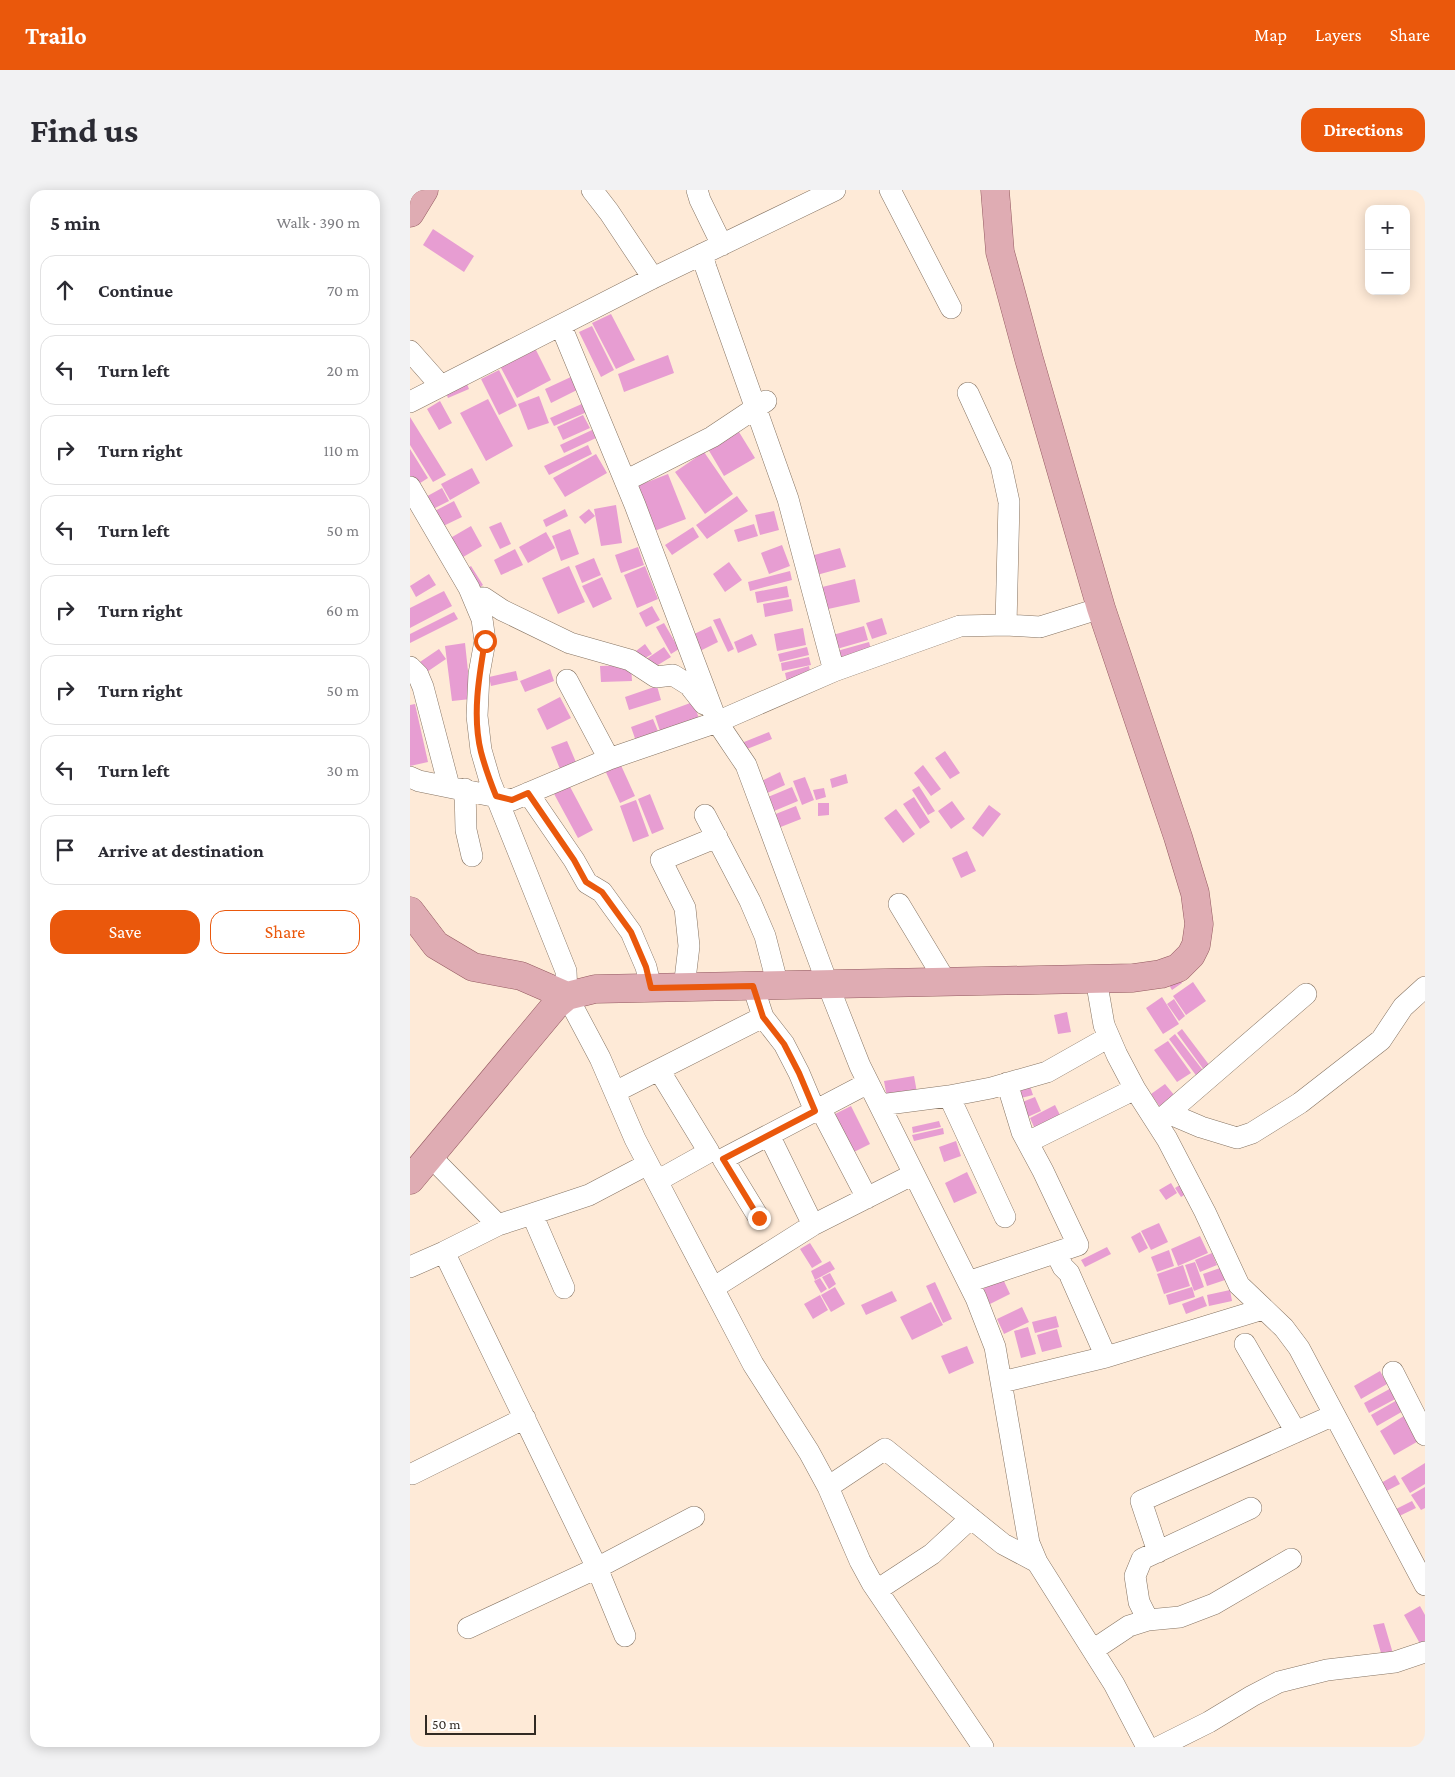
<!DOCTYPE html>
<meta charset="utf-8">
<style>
body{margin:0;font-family:"Crimson Pro",serif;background:#f2f2f3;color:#2b2b33}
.controls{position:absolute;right:15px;top:15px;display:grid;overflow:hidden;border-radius:10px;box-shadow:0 2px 12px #0003}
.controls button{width:45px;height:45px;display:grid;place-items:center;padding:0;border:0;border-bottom:1px solid #e1e1e2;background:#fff;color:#2b2b33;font:25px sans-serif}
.scale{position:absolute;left:15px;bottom:12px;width:111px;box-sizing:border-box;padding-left:5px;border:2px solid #312a23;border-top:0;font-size:14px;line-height:18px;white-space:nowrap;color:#312a23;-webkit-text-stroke:4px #fff;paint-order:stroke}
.stop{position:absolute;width:15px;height:15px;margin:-11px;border:4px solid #ea580c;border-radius:50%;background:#fff}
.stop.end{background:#ea580c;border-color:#fff;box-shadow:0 1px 5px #0008}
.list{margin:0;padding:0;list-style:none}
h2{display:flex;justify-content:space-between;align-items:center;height:65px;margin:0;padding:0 20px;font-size:21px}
h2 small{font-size:16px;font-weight:400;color:#7c7c81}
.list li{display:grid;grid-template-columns:32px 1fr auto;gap:15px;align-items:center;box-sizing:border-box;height:70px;margin:0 10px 10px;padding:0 10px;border:1px solid #e1e1e2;border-radius:15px}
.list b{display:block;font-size:19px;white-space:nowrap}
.list em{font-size:16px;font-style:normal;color:#7c7c81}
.actions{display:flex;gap:10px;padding:15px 20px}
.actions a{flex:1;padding:11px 0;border:1px solid #ea580c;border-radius:15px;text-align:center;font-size:18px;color:#ea580c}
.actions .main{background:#ea580c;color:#fff}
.icon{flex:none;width:28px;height:28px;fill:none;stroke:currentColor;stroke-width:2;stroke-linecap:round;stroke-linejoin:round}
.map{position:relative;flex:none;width:1015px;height:1557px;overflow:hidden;border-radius:15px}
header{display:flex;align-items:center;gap:30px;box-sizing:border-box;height:70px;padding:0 25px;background:#ea580c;color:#fff}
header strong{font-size:24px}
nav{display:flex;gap:28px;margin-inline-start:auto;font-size:18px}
.intro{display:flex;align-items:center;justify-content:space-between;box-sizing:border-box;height:120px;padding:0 30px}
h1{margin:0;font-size:35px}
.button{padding:12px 22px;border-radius:15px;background:#ea580c;color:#fff;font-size:18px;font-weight:700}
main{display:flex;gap:30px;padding:0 30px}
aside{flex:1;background:#fff;border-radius:15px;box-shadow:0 2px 12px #0003}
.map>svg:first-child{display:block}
</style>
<header>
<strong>Trailo</strong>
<nav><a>Map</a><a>Layers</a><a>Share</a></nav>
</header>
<div class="intro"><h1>Find us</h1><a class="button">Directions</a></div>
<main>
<aside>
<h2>5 min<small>Walk · 390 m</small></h2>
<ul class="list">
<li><svg class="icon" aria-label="ahead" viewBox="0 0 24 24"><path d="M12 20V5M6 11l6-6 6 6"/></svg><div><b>Continue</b></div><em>70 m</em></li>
<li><svg class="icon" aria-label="left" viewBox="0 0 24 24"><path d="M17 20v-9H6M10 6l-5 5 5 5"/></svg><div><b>Turn left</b></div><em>20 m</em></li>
<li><svg class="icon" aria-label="right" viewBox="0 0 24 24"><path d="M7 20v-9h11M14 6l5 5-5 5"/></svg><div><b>Turn right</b></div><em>110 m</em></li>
<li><svg class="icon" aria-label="left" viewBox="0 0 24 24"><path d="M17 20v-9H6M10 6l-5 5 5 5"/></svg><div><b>Turn left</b></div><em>50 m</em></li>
<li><svg class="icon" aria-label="right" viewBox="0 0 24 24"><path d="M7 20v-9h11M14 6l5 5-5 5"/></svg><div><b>Turn right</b></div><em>60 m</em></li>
<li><svg class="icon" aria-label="right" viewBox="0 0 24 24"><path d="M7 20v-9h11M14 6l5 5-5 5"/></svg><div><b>Turn right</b></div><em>50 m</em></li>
<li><svg class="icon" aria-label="left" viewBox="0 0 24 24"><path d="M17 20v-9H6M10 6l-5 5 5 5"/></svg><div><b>Turn left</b></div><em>30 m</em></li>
<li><svg class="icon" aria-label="arrive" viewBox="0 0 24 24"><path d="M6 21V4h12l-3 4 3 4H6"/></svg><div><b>Arrive at destination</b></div></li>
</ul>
<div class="actions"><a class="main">Save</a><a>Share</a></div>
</aside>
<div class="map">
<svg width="1015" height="1557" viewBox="0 0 1015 1557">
<rect width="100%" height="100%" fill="#feead7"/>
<!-- building -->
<path fill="#e79dd2" d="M23,39L64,66L54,82L13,55Z
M201,124L225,170L206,179L182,133Z
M182,136L204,180L191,187L169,142Z
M125,158L141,190L107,208L90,176Z
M258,165L264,183L214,202L208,184Z
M89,180L107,216L89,225L71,189Z
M163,186L169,199L141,213L135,199Z
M55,189L59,199L38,208L34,198Z
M129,206L139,233L118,240L108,214Z
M78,209L103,256L76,271L50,223Z
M30,211L42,233L29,240L17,219Z
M174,213L177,222L144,236L140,228Z
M173,225L180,238L153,250L147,237Z
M0,227L36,285L23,292L0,255Z
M182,240L186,248L154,263L150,255Z
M329,242L345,268L314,286L298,259Z
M178,255L182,264L139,285L134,276Z
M0,259L18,288L4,297L0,291Z
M294,262L323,304L295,324L265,282Z
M186,264L197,283L155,307L143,288Z
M62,278L70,293L40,310L31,294Z
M258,284L276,329L239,343L222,298Z
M32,298L39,311L19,321L12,309Z
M327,306L338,321L297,349L286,335Z
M44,311L52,327L27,339L19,324Z
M206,315L212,353L191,356L184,319Z
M155,319L158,326L136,337L133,330Z
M179,319L185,326L175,334L169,327Z
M364,321L369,340L350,345L345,325Z
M91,332L101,354L90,359L79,337Z
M344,334L348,346L328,352L324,340Z
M61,336L72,356L48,370L37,350Z
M283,337L289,347L262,365L255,355Z
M160,339L169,364L151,371L142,346Z
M136,342L145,358L118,373L109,357Z
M372,355L380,376L359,384L351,363Z
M228,357L234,375L211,383L205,365Z
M430,358L436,377L403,386L397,367Z
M105,359L113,375L91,385L84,370Z
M184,368L191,385L172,393L165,376Z
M319,372L332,390L315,402L303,384Z
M61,376L73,395L64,401L52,382Z
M159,376L175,412L148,424L132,388Z
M235,376L248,409L227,418L214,385Z
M380,381L382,390L340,401L338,392Z
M19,384L26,395L6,407L0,396Z
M192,387L202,409L183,418L172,396Z
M445,389L450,412L409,421L404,399Z
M377,396L379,407L347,413L345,402Z
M34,401L42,416L0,438V418Z
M381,409L383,421L355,427L353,414Z
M242,416L250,430L236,437L229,423Z
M44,422L48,429L0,453V444Z
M310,428L324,459L318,462L303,430Z
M472,428L477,444L462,449L456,433Z
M254,433L269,459L261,464L246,437Z
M301,436L308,452L288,462L280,446Z
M454,436L458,450L420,461L416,447Z
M393,438L396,455L367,461L364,444Z
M342,444L347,455L328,463L324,452Z
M459,452L462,463L424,474L420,463Z
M55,453L61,509L42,511L35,456Z
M235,454L242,464L232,470L226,461Z
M254,457L261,467L238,481L232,472Z
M397,457L399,465L370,472L368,464Z
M29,459L36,469L11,486L4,476Z
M399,467L401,475L372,481L371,473Z
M221,475L222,491L191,492L190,476Z
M399,476L401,486L377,492L375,483Z
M140,479L144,491L115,502L110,491Z
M106,481L108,490L81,496L79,487Z
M247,496L251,510L219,520L215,507Z
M150,507L161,528L137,540L127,519Z
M283,512L290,531L251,544L245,526Z
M5,514L18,572L0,576V515Z
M243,529L250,546L227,554L221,537Z
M359,542L362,549L332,561L329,554Z
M157,551L168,577L152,584L141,557Z
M535,561L550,583L540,589L525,568Z
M209,571L225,606L210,613L194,578Z
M513,575L531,599L521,606L504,583Z
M370,582L375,595L351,606L345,594Z
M436,584L438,593L422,598L420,589Z
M395,587L404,610L392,615L383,591Z
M158,593L183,640L168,648L143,602Z
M509,596L525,621L518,625L502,600Z
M382,597L388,611L357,624L351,610Z
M414,598L416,607L406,610L403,600Z
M240,604L254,639L242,644L228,609Z
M504,607L520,632L510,639L493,614Z
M226,610L239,646L223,652L210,616Z
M542,611L555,629L541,639L528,621Z
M408,613H419V625L408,626Z
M579,615L591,624L573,647L562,638Z
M386,616L391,629L363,640L358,627Z
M486,619L505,644L493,653L474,628Z
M557,661L566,681L551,688L542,668Z
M770,788L772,793L762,800L759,795Z
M783,792L796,811L776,825L763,806Z
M752,807L769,834L753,844L736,818Z
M764,809L775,826L769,831L757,814Z
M657,822L661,842L648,844L644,825Z
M772,839L800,876L794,880L767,843Z
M765,844L795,883L788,888L759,849Z
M758,851L781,883L767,892L744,860Z
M504,886L508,908L478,913L474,891Z
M618,890L623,905L607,909L602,895Z
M755,894L765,906L750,917L741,904Z
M625,907L631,921L611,930L605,915Z
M645,915L654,933L628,946L620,928Z
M441,916L460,954L438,965L419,927Z
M529,931L531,937L503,943L502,937Z
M533,938L534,944L504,951L502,945Z
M546,951L551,966L534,972L529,957Z
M557,982L567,1003L544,1013L535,993Z
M761,993L767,1003L756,1010L749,1000Z
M773,993L779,1002L771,1007L765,998Z
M749,1033L758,1052L741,1060L731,1041Z
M730,1042L738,1058L729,1063L721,1047Z
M790,1046L798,1063L768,1076L761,1059Z
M400,1053L412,1072L402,1078L390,1059Z
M697,1057L701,1064L675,1077L671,1070Z
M759,1060L764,1076L747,1082L741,1067Z
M802,1063L807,1075L790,1082L785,1070Z
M420,1071L425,1079L405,1090L401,1081Z
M785,1072L794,1097L784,1101L775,1075Z
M773,1075L780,1096L754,1104L747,1084Z
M810,1078L815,1090L797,1096L793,1084Z
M420,1083L426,1094L419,1099L412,1087Z
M410,1088L417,1099L411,1103L404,1091Z
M593,1089L600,1104L580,1114L573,1099Z
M525,1092L542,1129L533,1133L516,1096Z
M425,1097L435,1114L421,1122L411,1105Z
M782,1097L785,1107L759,1115L756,1105Z
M820,1100L822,1111L799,1116L797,1105Z
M482,1101L487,1111L456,1125L451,1115Z
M410,1105L418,1120L403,1129L394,1114Z
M793,1106L797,1116L776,1124L772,1114Z
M521,1112L533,1135L502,1150L490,1127Z
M612,1117L619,1132L594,1144L587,1129Z
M646,1126L649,1137L625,1143L622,1132Z
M618,1137L626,1164L611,1168L604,1141Z
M647,1139L652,1157L632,1162L627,1145Z
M557,1156L564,1173L539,1184L531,1166Z
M970,1181L977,1194L951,1209L944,1196Z
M985,1196L991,1206L959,1223L954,1213Z
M989,1209L995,1220L967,1236L961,1225Z
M997,1224L1012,1249L984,1265L970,1241Z
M1015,1273V1294L1000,1303L991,1288Z
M985,1285L990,1294L969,1305L964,1297Z
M1015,1297V1318L1011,1320L1001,1305Z
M1002,1311L1006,1318L981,1330L978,1323Z
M1010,1416L1015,1425V1458L1013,1459L994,1425Z
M974,1433L984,1467L973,1470L963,1435Z"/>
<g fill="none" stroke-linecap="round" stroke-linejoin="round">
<!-- minor casing -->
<g stroke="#867463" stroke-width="22">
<path id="minor" d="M182,0L199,22L243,88
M287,0L290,10L312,55
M480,0L541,118
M292,64L296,78L378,309L424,481
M151,136L225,315L307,532L336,575L418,795L450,876L566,1108L585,1157L619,1353L627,1372L704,1494L737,1557
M0,161L31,196
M0,212L243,88L425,0
M215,291L302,247L356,211
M0,297L59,398L72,429L75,451L69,484L67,526L71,560L80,591L156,781L157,806L190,868L225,949L343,1174L399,1262L418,1297L450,1371L462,1393L573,1557
M63,407L74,408L92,420L160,453L220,470L246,487L263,485L279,495L294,514
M596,435L630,437L691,418
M0,477L8,485L13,497L39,596
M157,490L199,569
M0,587L9,591L102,610L199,569L307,532L424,481L550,436L596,435L599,312L591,275L558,203
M55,599L56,640L62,666
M118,603L164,670L177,693L192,702L221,742L236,777L241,798
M295,625L340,711L355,746L368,796
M489,714L536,792
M686,789L694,835L707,865L725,899L757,949L795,1022L829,1095L874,1138L889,1158L1015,1395
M343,796L353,827L374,854L389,883L405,921
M274,798L279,756L275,718L251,670L307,647
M205,902L353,827
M539,906L595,1027
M470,915L539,906L581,898L637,882L699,847
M410,918L457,1008
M758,923L791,937L827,948L842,943L890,913L971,850L993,817L1015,797
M750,930L896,804
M359,945L403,1035
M618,952L725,899
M20,966L88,1035L122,1024L154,1098
M247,991L299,962L249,880
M122,1024L179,1005L238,974
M349,1028L313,969L458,893
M34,1062L187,1378L215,1446
M646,1063L653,1077L659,1083L696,1167
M0,1077L34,1062L88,1035
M558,1092L668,1055L633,981L612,942L597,893
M303,1098L403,1035L504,984
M835,1154L886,1242
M983,1182L1015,1245
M592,1192L696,1167L853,1119
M2,1284L115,1228
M418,1297L475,1259L593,1354L627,1372
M748,1362L731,1311L924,1225
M467,1400L522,1364L561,1328
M738,1430L729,1412L725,1386L732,1369L841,1318
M58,1438L187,1378L284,1327
M683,1460L719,1436L738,1430L770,1427L804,1414L881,1369
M749,1557L799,1532L842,1506L869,1492L917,1480L985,1472L1015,1462"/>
</g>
<!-- major casing -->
<g stroke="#945a60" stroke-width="29">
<path id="major" d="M0,23L14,0
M0,721L26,755L63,777L111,786L157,806
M0,990L145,816L157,806L185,799L723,788L751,784L768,778L781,765L786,755L789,734L785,703L768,647L691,418L619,169L590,62L585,0"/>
</g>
<!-- minor -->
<use href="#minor" stroke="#fff" stroke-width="21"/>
<!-- major -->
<use href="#major" stroke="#dfacb3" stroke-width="28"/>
</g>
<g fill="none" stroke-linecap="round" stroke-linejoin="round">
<!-- route -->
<path stroke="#ea580c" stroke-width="6" d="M75,451C69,486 62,526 71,562C75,577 80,591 86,606L102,610L118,603L164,670L176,692L192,702L221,742L236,777L241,798L343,796L353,827L374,854L389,883L405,921L313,969L349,1028"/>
</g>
</svg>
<div class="controls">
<button>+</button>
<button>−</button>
</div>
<div class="scale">50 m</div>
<div class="stop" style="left:75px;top:451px"></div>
<div class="stop end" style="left:349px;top:1028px"></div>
</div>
</main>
